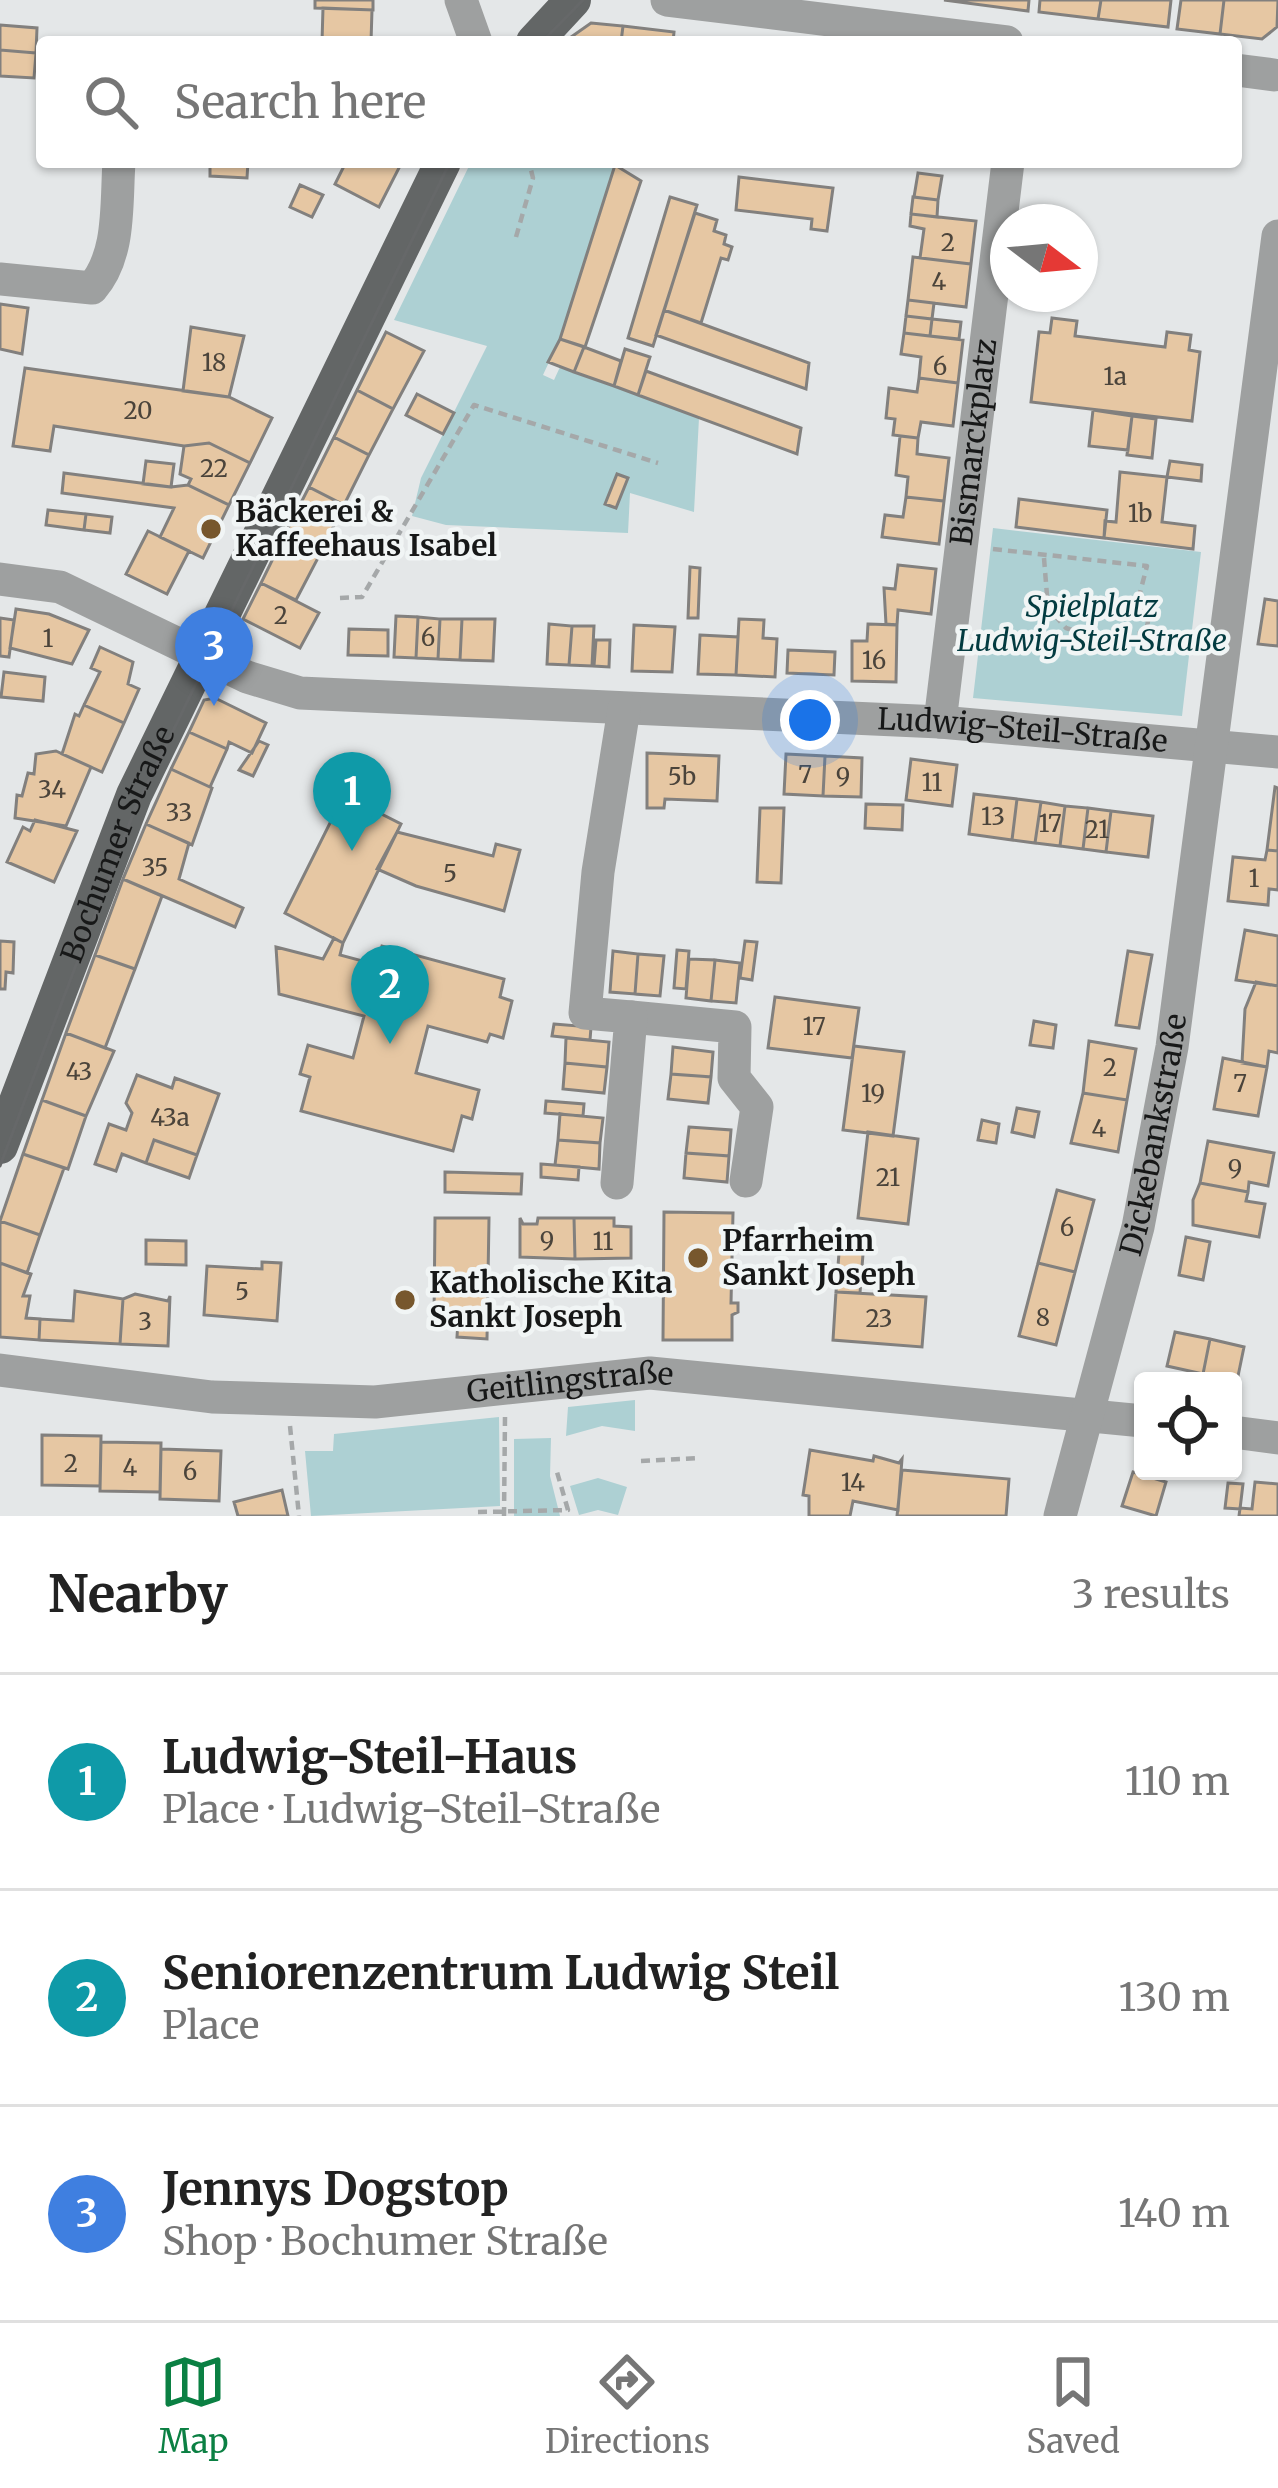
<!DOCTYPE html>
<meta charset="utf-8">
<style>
body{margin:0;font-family:Merriweather,serif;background:#f2f2f2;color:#222}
.controls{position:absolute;right:36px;bottom:36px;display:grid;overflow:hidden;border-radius:12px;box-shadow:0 3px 9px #0004}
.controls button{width:108px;height:108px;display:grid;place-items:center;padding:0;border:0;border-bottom:3px solid #e0e0e0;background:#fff;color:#222;font:60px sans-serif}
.compass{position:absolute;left:990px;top:204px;width:108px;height:108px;border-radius:50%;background:#fff;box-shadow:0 3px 9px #0004;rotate:106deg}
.you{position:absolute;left:810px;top:720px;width:42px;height:42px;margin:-30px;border:9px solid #fff;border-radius:50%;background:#1a73e8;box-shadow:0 0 0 18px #1a73e833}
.badge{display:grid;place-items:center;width:78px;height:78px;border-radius:50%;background:#0b8043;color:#fff;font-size:39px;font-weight:700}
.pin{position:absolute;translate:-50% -99px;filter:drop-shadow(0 3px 6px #0008)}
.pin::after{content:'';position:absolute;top:63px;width:42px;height:36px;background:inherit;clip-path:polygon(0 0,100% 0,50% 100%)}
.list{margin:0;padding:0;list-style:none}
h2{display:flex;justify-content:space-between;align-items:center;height:156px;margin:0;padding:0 48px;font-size:51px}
h2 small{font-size:39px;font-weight:400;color:#767676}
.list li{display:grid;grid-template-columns:78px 1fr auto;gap:36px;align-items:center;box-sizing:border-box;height:216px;padding:0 48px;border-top:3px solid #e0e0e0}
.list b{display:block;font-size:45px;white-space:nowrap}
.list p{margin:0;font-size:39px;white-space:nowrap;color:#767676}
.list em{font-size:39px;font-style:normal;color:#767676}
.icon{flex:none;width:66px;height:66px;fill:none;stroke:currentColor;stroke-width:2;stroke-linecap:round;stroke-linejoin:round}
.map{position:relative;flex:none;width:1278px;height:1516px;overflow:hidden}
.search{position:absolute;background:#fff;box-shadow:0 3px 9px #0004;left:36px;right:36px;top:36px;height:132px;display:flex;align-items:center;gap:30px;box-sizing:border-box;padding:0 42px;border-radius:12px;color:#767676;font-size:45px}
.sheet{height:804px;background:#fff}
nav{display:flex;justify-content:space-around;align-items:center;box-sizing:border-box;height:168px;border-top:3px solid #e0e0e0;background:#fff;font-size:33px;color:#767676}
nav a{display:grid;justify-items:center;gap:6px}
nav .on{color:#0b8043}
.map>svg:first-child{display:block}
</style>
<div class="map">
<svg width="1278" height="1516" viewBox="0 0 1278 1516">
<rect width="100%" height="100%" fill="#e4e7e8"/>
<!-- green -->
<path fill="#add0d3" d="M471,162L615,165L568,321L543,375L554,380L560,367L699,418L694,512L630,493L628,533L446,525L412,516L421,478L487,346L394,320Z
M993,528L1201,552L1182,716L973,698Z
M635,1400V1431L602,1426L566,1436L568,1407Z
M499,1417L500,1506L311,1516L305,1451H333L334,1434Z
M551,1438L550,1476L560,1516H514V1439Z
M598,1478L627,1487L618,1515L598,1510L579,1515L570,1486Z"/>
<!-- building -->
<path fill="#e6c7a3" stroke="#82807e" stroke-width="3" d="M315,0H373V10L315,8Z
M944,0H1029L1028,11Z
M1040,0H1101L1098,19L1039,12Z
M1101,0H1171L1168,27L1098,19Z
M1181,0H1224L1220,34L1177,29Z
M1224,0H1278L1277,27L1262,39L1220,34Z
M323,8L372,10L371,42H322Z
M591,23L623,26L621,42H564Z
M0,25L37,28L36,53L0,50Z
M623,26L674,32L673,42H621Z
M0,50L36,53L34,78L0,76Z
M210,162H248L247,178L210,176Z
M346,162H402L379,207L335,184Z
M615,165L641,181L585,347L560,339Z
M918,173L942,176L938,200L914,197Z
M739,177L833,188L827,231L811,229L812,219L736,210Z
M300,185L323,195L312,217L290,207Z
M670,197L697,205L653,346L628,338Z
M913,197L938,200L937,217L911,214Z
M695,213L717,220L714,231L726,235L724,244L732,247L728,260L721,258L701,323L664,310Z
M911,214L976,221L971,264L920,258L924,229L910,226Z
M913,257L971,264L966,307L908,300Z
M908,300L934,303L932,319L906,316Z
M0,304L28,308L22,354L0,349Z
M664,310L809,363L806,389L656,335Z
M906,316L932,319L930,336L904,333Z
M1052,318L1077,321L1075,336L1165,347L1167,332L1191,335L1189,350L1200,352L1192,421L1031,402L1039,332L1050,333Z
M932,319L961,322L959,339L930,336Z
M191,327L244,336L229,397L183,391Z
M386,332L424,351L393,409L357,390Z
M904,333L963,340L958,383L919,378L921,357L901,354Z
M560,339L584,347L574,372L548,362Z
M584,347L621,361L614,386L574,372Z
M625,349L650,357L638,395L614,386Z
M25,368L229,397L272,418L250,463L209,443L184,446L54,426L50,451L13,446Z
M646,371L801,428L797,454L638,395Z
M919,378L958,383L953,426L921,422L918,438L893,435L895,419L886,418L889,388L917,392Z
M357,390L393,409L369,455L334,437Z
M417,394L454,413L443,434L406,415Z
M1093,410L1132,416L1128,450L1089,446Z
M1132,416L1156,419L1152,458L1127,455Z
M900,436L918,438L917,454L949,458L944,501L906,497L908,477L896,475Z
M334,437L369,455L344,505L309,487Z
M209,443L250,463L229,505L188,485L191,479L180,474L184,446Z
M146,461L174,464L171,487L143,484Z
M1170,461L1202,465L1201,481L1167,477Z
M1120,472L1167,477L1162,522L1195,526L1193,549L1104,538L1105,521L1116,522Z
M64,473L171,487L188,485L229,505L203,558L160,537L174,508L62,493Z
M617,474L628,478L616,508L605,504Z
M309,487L344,505L319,556L283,538Z
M906,497L944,501L939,544L882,537L885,515L903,517Z
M1019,499L1107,510L1104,538L1016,527Z
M48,510L86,514L84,530L46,525Z
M86,514L112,517L110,533L84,530Z
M148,531L189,551L167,594L126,574Z
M283,538L319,556L296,600L261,583Z
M898,565L936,569L931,614L898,610L897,625L886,624L884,588L895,589Z
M690,567L700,568L698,618H688Z
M261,583L319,613L300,648L243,619Z
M1265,599L1278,601V646L1258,644Z
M16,609L49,614L89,630L72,664L10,648Z
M396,616L418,617L416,658L394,657Z
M418,617L440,619L438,659L416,658Z
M0,618L14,620L9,657L0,656Z
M440,619H462L460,660L438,659Z
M462,619H495L493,661L460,660Z
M739,619L764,620L763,638L777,639L775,677L736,675Z
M549,624L572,626L569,665L547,664Z
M868,624L897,625L896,682L852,681V641H867Z
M634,625L675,627L672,672L632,671Z
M572,626H594L592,666L569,665Z
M349,629L388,630V656L348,655Z
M700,635L738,637L736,675L698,674Z
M596,640H610L609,667L594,666Z
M100,647L133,662L128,684L139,689L124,723L84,705L100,672L91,668Z
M788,650L835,652L834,675L787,673Z
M4,672L45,677L43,701L1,697Z
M215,698L266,723L252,753L229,742L227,749L189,732L204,700Z
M84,705L124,723L102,772L62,754L75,714L79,716Z
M189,732L227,749L210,787L171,769Z
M259,741L268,745L253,776L239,770Z
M56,751L91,767L66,826L15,818L17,795L22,796L28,773L34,774L36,754Z
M647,753L719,756L717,801L665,799L664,808H647Z
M786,754L825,756L823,796L784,794Z
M825,756L862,758L861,797L823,796Z
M911,759L957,765L952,806L906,800Z
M171,769L212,788L192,845L146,824Z
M1275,787L1278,788V851L1267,850Z
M974,794L1017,799L1012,840L969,834Z
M344,795L401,824L343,943L285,913Z
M1017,799L1041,802L1035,843L1012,840Z
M1041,802L1065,806L1060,846L1035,843Z
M866,804L903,805L902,830L865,828Z
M1065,806L1088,808L1083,849L1060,846Z
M760,808H784L781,883L757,882Z
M1088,808L1111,811L1106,852L1083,849Z
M1111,811L1153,816L1148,857L1106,852Z
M35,820L77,831L54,882L7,862L23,827L30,831Z
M146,824L189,843L179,879L243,908L235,927L123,879Z
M397,832L493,856L496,844L520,850L504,911L416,886L377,869Z
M1267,850L1278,851V890L1269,889L1268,905L1228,901L1233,857L1265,860Z
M123,879L162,896L135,969L95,955Z
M1245,930L1278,936V986L1236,980Z
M334,938L343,943L340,955L377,965L382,946L504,979L500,997L512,1001L503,1038L490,1034L487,1042L428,1026L416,1073L479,1090L472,1119L462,1116L453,1151L301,1111L310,1077L300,1074L308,1045L353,1058L364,1016L279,994L276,947L323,959Z
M0,941L14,942L13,973L6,972L5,989H0Z
M745,941L757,942L752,980L740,978Z
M677,950L689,951L686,989L674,988Z
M613,951L638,954L635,994L610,992Z
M1128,951L1152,955L1139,1028L1116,1025Z
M638,954L664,956L660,996L635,994Z
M95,955L135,969L105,1048L66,1033Z
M689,959L715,960L711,1001L686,998Z
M715,960L740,963L736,1003L711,1001Z
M1256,982L1278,986V1053L1269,1051L1267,1067L1242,1063L1245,1009Z
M775,997L859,1008L852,1058L768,1048Z
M1034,1021L1056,1025L1053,1048L1030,1045Z
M554,1024L591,1027L590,1040L552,1036Z
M66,1033L114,1051L86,1116L42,1100Z
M566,1038L609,1042L607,1067L565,1063Z
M1089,1041L1136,1049L1127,1100L1083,1093Z
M854,1046L904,1052L893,1136L843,1130Z
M673,1047L713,1052L711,1077L671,1074Z
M1223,1058L1267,1067L1258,1116L1214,1109Z
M565,1063L607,1067L604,1093L563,1089Z
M671,1074L711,1077L708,1103L668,1099Z
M137,1075L172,1088L175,1078L219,1094L197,1155L154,1140L146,1163L122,1154L116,1171L95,1164L109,1124L126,1130L132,1113L126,1103Z
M1083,1093L1127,1100L1118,1152L1071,1143Z
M42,1100L86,1116L68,1169L23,1154Z
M546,1101L584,1104L583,1116L545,1113Z
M1017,1108L1039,1112L1034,1137L1012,1132Z
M560,1114L603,1118L600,1143L558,1140Z
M982,1120L999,1124L996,1143L978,1140Z
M689,1127L731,1130L729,1156L686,1153Z
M868,1132L918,1139L908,1224L858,1218Z
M154,1140L197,1155L189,1178L146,1163Z
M558,1140L600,1143L599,1169L555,1165Z
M1208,1141L1274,1153L1268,1186L1249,1182L1248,1192L1200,1183Z
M686,1153L729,1156L727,1182L684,1178Z
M23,1154L64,1168L40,1235L0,1221Z
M541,1164L579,1167L578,1180L541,1177Z
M445,1172L522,1174L521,1194L445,1192Z
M1200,1183L1248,1192L1246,1201L1265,1204L1259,1237L1193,1225V1200Z
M1057,1190L1094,1200L1075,1272L1038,1263Z
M664,1212L733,1213L731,1303H738V1312L732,1315V1340H663Z
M435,1218H489L487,1339L457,1337L458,1321L434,1320Z
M520,1218L523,1224H537L538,1218H574L575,1259L520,1257Z
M574,1218H614V1226L631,1227V1258L575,1259Z
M0,1221L40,1235L27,1273L0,1263Z
M1186,1237L1210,1242L1203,1280L1179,1275Z
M146,1240L186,1241V1265L146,1264Z
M840,1240L864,1241L860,1293L836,1292Z
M262,1262L281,1263L277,1321L204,1315L207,1266L262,1269Z
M0,1263L31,1274L23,1296H30L26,1318L40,1319L39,1340L0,1337Z
M1038,1263L1075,1272L1056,1345L1019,1336Z
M75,1291L123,1299L120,1344L39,1340L40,1319L73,1321Z
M836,1292L926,1297L922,1347L833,1340Z
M135,1294L168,1301L170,1296L168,1346L120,1344L123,1299Z
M1175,1332L1210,1339L1203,1374L1167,1366Z
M1210,1339L1244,1347L1237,1381L1203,1374Z
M42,1435L101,1436L100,1486L42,1485Z
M101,1442L161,1443L160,1492L100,1491Z
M161,1449L221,1451L219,1501L160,1499Z
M810,1450L873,1461L874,1456L899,1463L902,1459L898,1510L853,1501L850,1516H809V1496L803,1495Z
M902,1470L1009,1479L1006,1516H897Z
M1133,1472L1166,1482L1156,1516L1122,1506Z
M1255,1482L1278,1484V1516H1239L1240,1508L1252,1509Z
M1228,1483L1243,1484L1240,1509L1225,1508Z
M282,1490L288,1516H238L234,1502Z"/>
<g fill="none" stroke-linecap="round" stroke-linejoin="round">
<!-- path -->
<path stroke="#a5a8a9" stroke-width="4.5" stroke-dasharray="9 6" stroke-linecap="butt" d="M516,237L533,178L529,162
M993,549L1147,566L1137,604L1148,621L1146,633
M1044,558L1048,608L1066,628L1095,637L1146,633L1193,648
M340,598L362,597L474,405L658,463
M290,1426L299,1516
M641,1461L698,1458
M478,1512L568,1510L557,1472
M504,1516L505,1417"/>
<!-- minor -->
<g stroke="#9ea0a0" stroke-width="33">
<path d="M461,0L476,42"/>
<path d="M667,0L1007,42"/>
<path d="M1236,70L1274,75"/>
<path d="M0,279L92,288C121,255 116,204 119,162"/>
<path id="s1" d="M0,579L60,587L247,677L300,693L940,722L1278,752"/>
<path id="s2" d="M940,722L1008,162"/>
<path d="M631,1017L735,1027L734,1078L757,1107L746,1181"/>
<path d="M617,1183L631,1017L585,1013L598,872L624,709"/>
<path id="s3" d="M0,1370L212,1397L375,1402L650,1373L1143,1421"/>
<path d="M1233,1432L1278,1438"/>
<path id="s4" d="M1060,1516L1138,1227L1172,1047L1278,236"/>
</g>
<!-- major -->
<g stroke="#636666" stroke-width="36">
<path d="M534,42L573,0"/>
<path id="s5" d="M0,1146L134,795L443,162"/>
</g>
<!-- tram -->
<path stroke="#666869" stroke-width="3" d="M542,42L583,0
M0,1166L135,809L450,162"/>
</g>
<!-- markers -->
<g fill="#77572d" stroke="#f1f5f5" stroke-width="4.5">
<circle cx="211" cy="529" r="12"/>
<circle cx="698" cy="1258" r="12"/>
<circle cx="405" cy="1300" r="12"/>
</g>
<g text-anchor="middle" stroke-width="9" stroke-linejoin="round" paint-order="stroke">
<!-- number labels -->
<g font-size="24" fill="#4b443b">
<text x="948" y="251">2</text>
<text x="939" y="290">4</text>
<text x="214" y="371">18</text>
<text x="940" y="375">6</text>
<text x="1115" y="385">1a</text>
<text x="138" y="419">20</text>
<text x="214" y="477">22</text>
<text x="1140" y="522">1b</text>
<text x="281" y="624">2</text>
<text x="428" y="646">6</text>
<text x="48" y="647">1</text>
<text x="874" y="669">16</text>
<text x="805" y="783">7</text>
<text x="682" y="785">5b</text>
<text x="843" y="785">9</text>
<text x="932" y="791">11</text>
<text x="52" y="798">34</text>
<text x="179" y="821">33</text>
<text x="993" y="825">13</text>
<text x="1050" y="832">17</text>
<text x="1097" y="838">21</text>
<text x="155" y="876">35</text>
<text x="450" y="882">5</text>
<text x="1254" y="887">1</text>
<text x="814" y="1035">17</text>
<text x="1110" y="1076">2</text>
<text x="79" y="1080">43</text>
<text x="1240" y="1092">7</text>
<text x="873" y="1102">19</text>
<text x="170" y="1126">43a</text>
<text x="1099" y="1137">4</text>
<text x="1235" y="1177">9</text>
<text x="888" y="1186">21</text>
<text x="1067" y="1236">6</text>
<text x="547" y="1249">9</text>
<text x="603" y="1250">11</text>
<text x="242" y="1300">5</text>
<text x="1043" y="1326">8</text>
<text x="879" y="1327">23</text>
<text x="145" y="1330">3</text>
<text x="71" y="1472">2</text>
<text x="130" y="1476">4</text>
<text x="190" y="1480">6</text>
<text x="853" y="1491">14</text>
</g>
<!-- street labels -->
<g font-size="30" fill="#171818" stroke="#f1f5f5">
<text dy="10" stroke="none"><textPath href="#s2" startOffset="282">Bismarckplatz</textPath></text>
<text dy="10" stroke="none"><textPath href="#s1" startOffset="1047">Ludwig-Steil-Straße</textPath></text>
<text dy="10" stroke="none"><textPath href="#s5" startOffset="324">Bochumer Straße</textPath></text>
<text dy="10" stroke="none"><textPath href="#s4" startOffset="393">Dickebankstraße</textPath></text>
<text dy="10" stroke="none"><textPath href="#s3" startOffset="573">Geitlingstraße</textPath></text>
</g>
<!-- poi labels -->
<g font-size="30" font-weight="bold" fill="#171818" stroke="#f1f5f5" text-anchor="start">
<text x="235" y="522">Bäckerei &amp;<tspan x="235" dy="34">Kaffeehaus Isabel</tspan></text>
<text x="722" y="1251">Pfarrheim<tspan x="722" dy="34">Sankt Joseph</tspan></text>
<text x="429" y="1293">Katholische Kita<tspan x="429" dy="34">Sankt Joseph</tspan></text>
</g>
<!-- park labels -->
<g font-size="30" font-style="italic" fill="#033b40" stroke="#f1f5f5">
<text x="1092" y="617">Spielplatz<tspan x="1092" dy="34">Ludwig-Steil-Straße</tspan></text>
</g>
</g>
</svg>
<div class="controls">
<button><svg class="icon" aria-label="locate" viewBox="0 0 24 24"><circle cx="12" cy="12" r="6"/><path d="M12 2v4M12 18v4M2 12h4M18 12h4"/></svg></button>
</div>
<svg class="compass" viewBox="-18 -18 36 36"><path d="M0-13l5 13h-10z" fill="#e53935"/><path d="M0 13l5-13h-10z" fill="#767676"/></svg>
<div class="you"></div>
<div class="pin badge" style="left:352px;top:851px;background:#0f9aa8">1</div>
<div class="pin badge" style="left:390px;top:1044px;background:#0f9aa8">2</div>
<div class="pin badge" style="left:214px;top:706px;background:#3f7fe0">3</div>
<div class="search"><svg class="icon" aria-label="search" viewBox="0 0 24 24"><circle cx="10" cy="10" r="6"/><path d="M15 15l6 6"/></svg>Search here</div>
</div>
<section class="sheet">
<h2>Nearby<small>3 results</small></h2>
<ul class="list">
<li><span class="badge" style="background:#0f9aa8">1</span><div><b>Ludwig-Steil-Haus</b><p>Place · Ludwig-Steil-Straße</p></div><em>110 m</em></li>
<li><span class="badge" style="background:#0f9aa8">2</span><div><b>Seniorenzentrum Ludwig Steil</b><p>Place</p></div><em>130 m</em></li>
<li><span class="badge" style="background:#3f7fe0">3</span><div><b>Jennys Dogstop</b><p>Shop · Bochumer Straße</p></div><em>140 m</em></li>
</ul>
</section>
<nav>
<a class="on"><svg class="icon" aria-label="map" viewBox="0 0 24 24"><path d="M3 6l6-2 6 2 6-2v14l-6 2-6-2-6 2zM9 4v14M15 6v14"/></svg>Map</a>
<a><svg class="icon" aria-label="directions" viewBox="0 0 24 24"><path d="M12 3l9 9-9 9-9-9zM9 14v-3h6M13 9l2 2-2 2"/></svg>Directions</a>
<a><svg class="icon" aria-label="saved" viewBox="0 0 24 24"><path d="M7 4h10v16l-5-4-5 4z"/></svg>Saved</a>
</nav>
